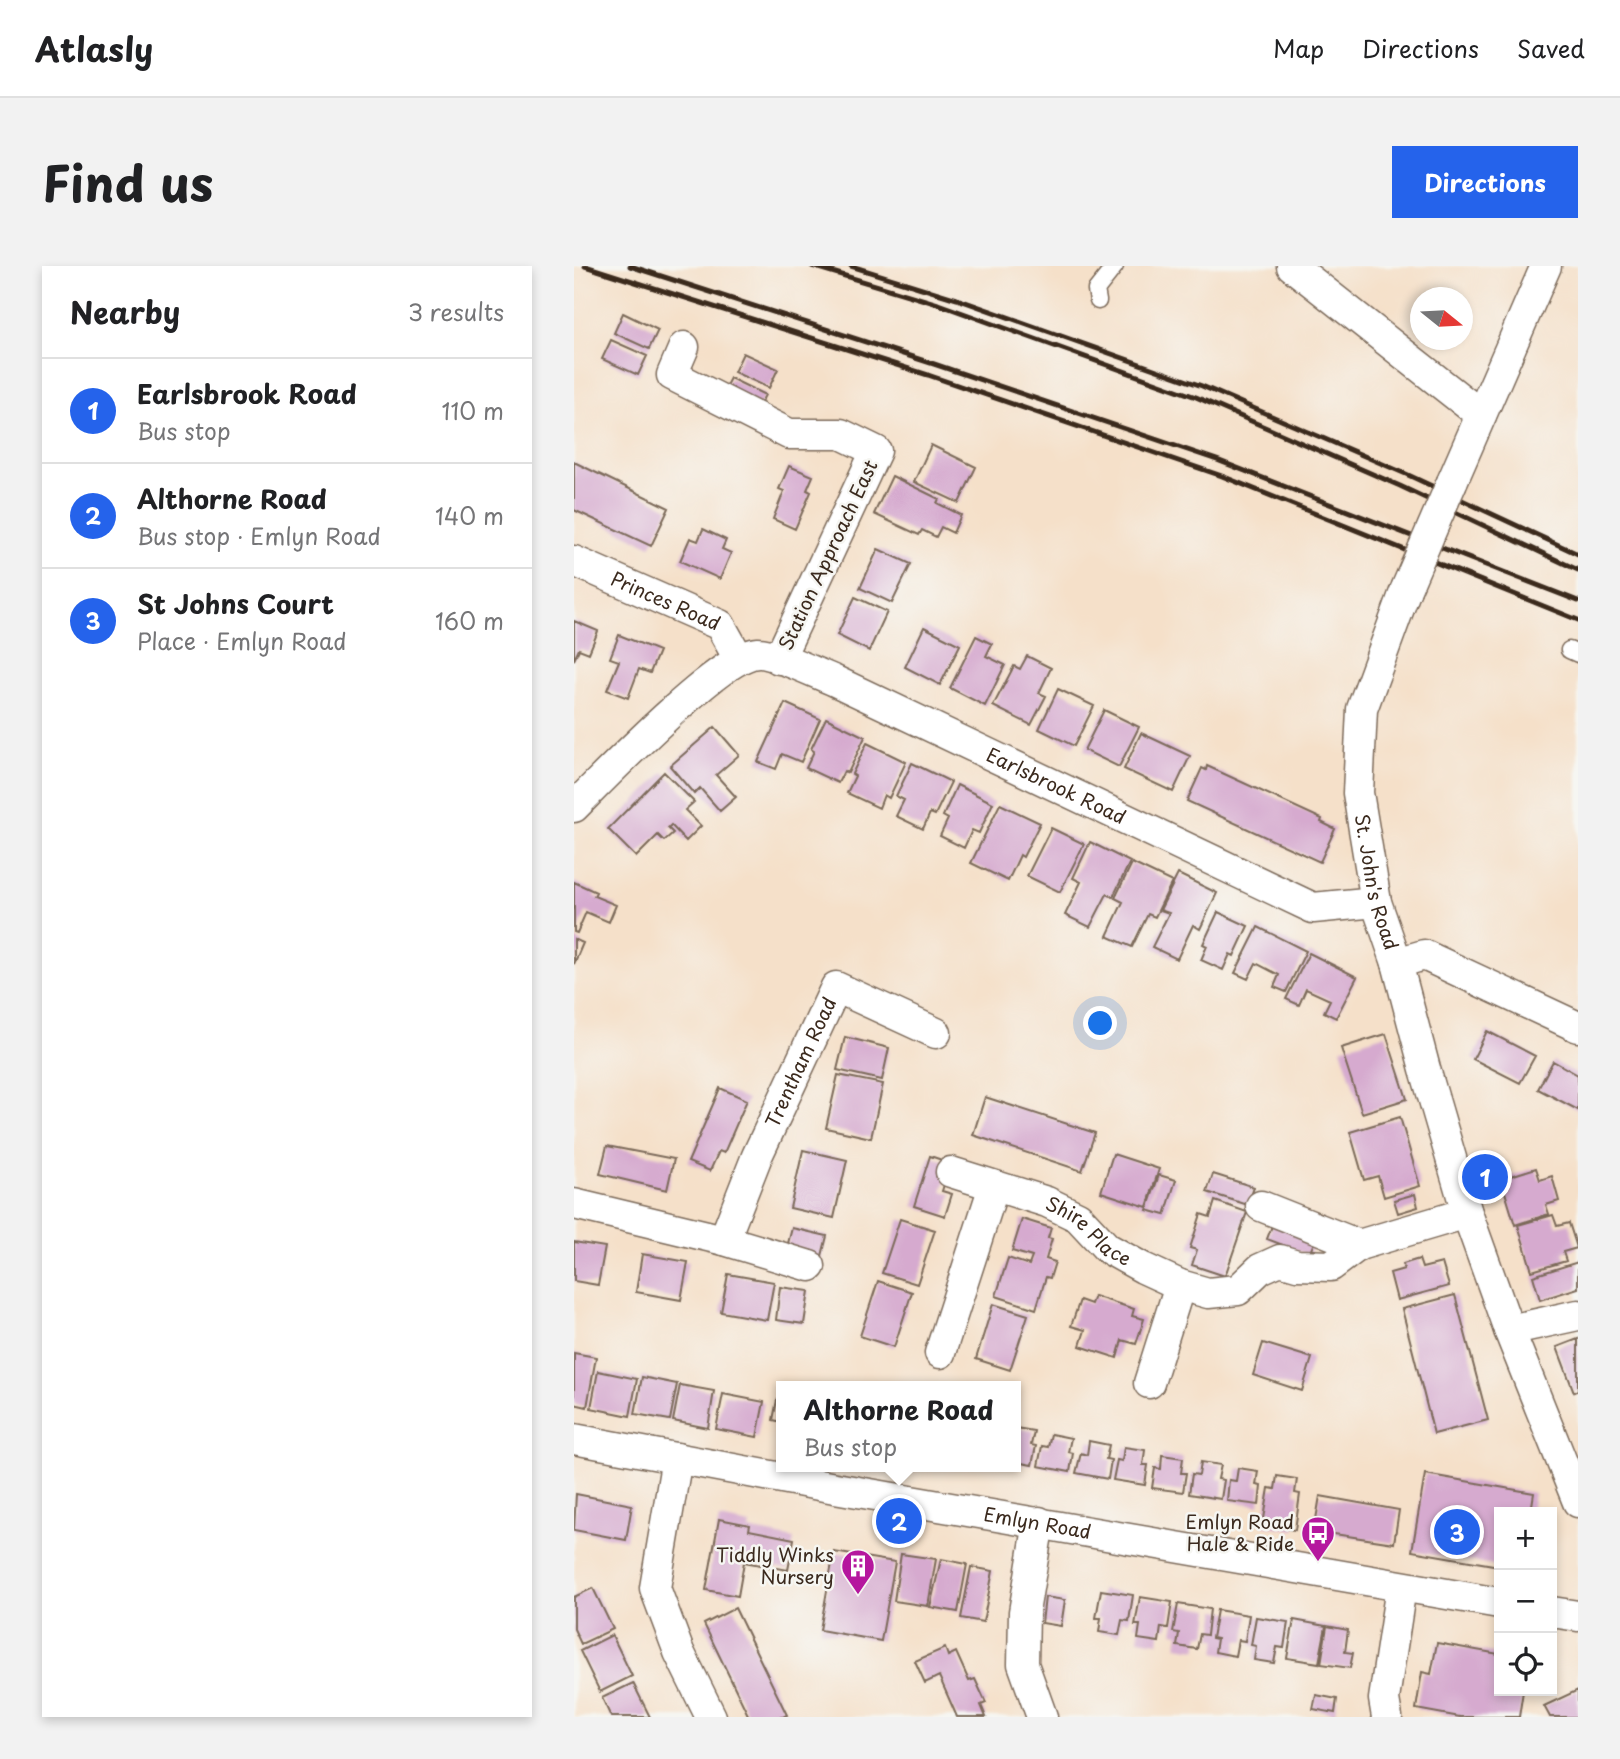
<!DOCTYPE html>
<meta charset="utf-8">
<style>
body{margin:0;font-family:"Playpen Sans",sans-serif;background:#f2f2f2;color:#202124}
.controls{position:absolute;right:21px;bottom:21px;display:grid;overflow:hidden;border-radius:0px;box-shadow:0 4px 10px #0003}
.controls button{width:63px;height:63px;display:grid;place-items:center;padding:0;border:0;border-bottom:2px solid #e0e0e0;background:#fff;color:#202124;font:35px sans-serif}
.compass{position:absolute;left:836px;top:21px;width:63px;height:63px;border-radius:50%;background:#fff;box-shadow:0 4px 10px #0003;rotate:108deg}
.you{position:absolute;left:527px;top:758px;width:24px;height:24px;margin:-18px;border:5px solid #fff;border-radius:50%;background:#1a73e8;box-shadow:0 0 0 10px #1a73e833}
.badge{display:grid;place-items:center;width:46px;height:46px;border-radius:50%;background:#2563eb;color:#fff;font-size:23px;font-weight:700}
.pin{position:absolute;translate:-50% -50%;border:4px solid #fff;box-shadow:0 2px 7px #0006}
.popup{position:absolute;left:202px;top:1115px;width:245px;height:91px;box-sizing:border-box;display:grid;place-content:center;border-radius:0px;background:#fff;filter:drop-shadow(0 2px 5px #0005);font-size:23px;white-space:nowrap;color:#757577}
.popup b{font-size:26px;color:#202124}
.popup::after{content:'';position:absolute;left:50%;top:100%;margin-left:-14px;border:14px solid transparent;border-top-color:#fff}
.list{margin:0;padding:0;list-style:none}
h2{display:flex;justify-content:space-between;align-items:center;height:91px;margin:0;padding:0 28px;font-size:30px}
h2 small{font-size:23px;font-weight:400;color:#757577}
.list li{display:grid;grid-template-columns:46px 1fr auto;gap:21px;align-items:center;box-sizing:border-box;height:105px;padding:0 28px;border-top:2px solid #e0e0e0}
.list b{display:block;font-size:26px;white-space:nowrap}
.list p{margin:0;font-size:23px;white-space:nowrap;color:#757577}
.list em{font-size:23px;font-style:normal;color:#757577}
.icon{flex:none;width:38px;height:38px;fill:none;stroke:currentColor;stroke-width:2;stroke-linecap:round;stroke-linejoin:round}
.map{position:relative;flex:none;width:1004px;height:1451px;overflow:hidden;border-radius:0px}
header{display:flex;align-items:center;gap:42px;box-sizing:border-box;height:98px;padding:0 35px;background:#fff;border-bottom:2px solid #e0e0e0}
header strong{font-size:33px}
nav{display:flex;gap:38px;margin-inline-start:auto;font-size:24px}
.intro{display:flex;align-items:center;justify-content:space-between;box-sizing:border-box;height:168px;padding:0 42px}
h1{margin:0;font-size:49px}
.button{padding:18px 32px;border-radius:0px;background:#2563eb;color:#fff;font-size:24px;font-weight:700}
main{display:flex;gap:42px;padding:0 42px}
aside{flex:1;background:#fff;border-radius:0px;box-shadow:0 4px 10px #0003}
.map>svg:first-child{display:block}
</style>
<header>
<strong>Atlasly</strong>
<nav><a>Map</a><a>Directions</a><a>Saved</a></nav>
</header>
<div class="intro"><h1>Find us</h1><a class="button">Directions</a></div>
<main>
<aside>
<h2>Nearby<small>3 results</small></h2>
<ul class="list">
<li><span class="badge">1</span><div><b>Earlsbrook Road</b><p>Bus stop</p></div><em>110 m</em></li>
<li><span class="badge">2</span><div><b>Althorne Road</b><p>Bus stop · Emlyn Road</p></div><em>140 m</em></li>
<li><span class="badge">3</span><div><b>St Johns Court</b><p>Place · Emlyn Road</p></div><em>160 m</em></li>
</ul>
</aside>
<div class="map">
<svg width="1004" height="1451" viewBox="0 0 1004 1451">
<rect width="100%" height="100%" fill="#f6f6f2"/>
<filter id="ink" filterUnits="userSpaceOnUse"><feTurbulence type="fractalNoise" baseFrequency=".0143" numOctaves="2"/><feDisplacementMap in="SourceGraphic" scale="14" xChannelSelector="R" yChannelSelector="G"/><feConvolveMatrix kernelMatrix="1 2 1 2 8 2 1 2 1" color-interpolation-filters="sRGB"/></filter>
<filter id="wash" filterUnits="userSpaceOnUse"><feTurbulence type="fractalNoise" baseFrequency=".00686" numOctaves="4" result="noise"/><feDisplacementMap in="SourceGraphic" scale="28" xChannelSelector="R" yChannelSelector="G"/><feGaussianBlur stdDeviation="1.57" result="paint"/><feColorMatrix in="noise" values="0 0 0 0 0 0 0 0 0 0 0 0 0 0 0 0 0 1.4 0 .05"/><feComposite in="paint" operator="in"/></filter>
<g filter="url(#wash)">
<rect width="100%" height="100%" fill="#f5e0c9"/>
<g id="blocks">
<!-- building -->
<path fill="#d6aacf" d="M49,47L84,64L75,83L40,67Z
M37,74L73,90L64,109L28,93Z
M169,87L204,103L195,122L160,106Z
M156,112L191,129L181,148L146,131Z
M357,179L402,201L385,237L340,216Z
M0,196L95,242L77,280L0,244Z
M215,200L239,210L233,224L237,226L221,263L199,253L210,225L205,223Z
M318,210L365,233L363,237L387,249L379,267L367,261L362,271L348,264L345,269L300,248Z
M129,263L152,274L148,283L157,287L146,313L106,295L116,272L124,275Z
M304,283L337,298L318,337L286,322Z
M281,331L313,346L295,385L263,369Z
M0,355L24,365L15,387L5,383L0,394Z
M350,361L386,379L366,419L331,401Z
M45,369L85,385L76,407L65,403L54,432L33,424L45,395L36,392Z
M402,370L418,378L412,390L431,399L411,440L376,422Z
M453,390L477,402L465,427L472,430L457,459L419,440L440,400L446,403Z
M484,423L520,440L500,480L465,463Z
M211,437L246,453L227,496L208,488L202,503L184,496Z
M530,444L565,461L545,501L510,484Z
M252,452L291,471L274,507L270,505L264,517L232,502L240,485L237,483Z
M141,461L165,489L142,509L162,531L146,545L126,522L120,528L96,500Z
M567,467L616,490L599,526L550,503Z
M293,477L332,496L315,532L310,529L305,542L273,527L281,510L278,508Z
M338,497L377,516L361,549L356,547L349,563L322,550L330,534L322,530Z
M633,500L748,553L747,556L761,563L746,596L613,535L628,502L632,504Z
M90,506L120,536L111,544L127,560L112,575L97,559L94,562L99,567L90,575L84,569L62,591L34,563Z
M383,519L419,537L405,567L398,564L390,582L366,570L374,553L369,550Z
M426,538L466,557L449,591L446,589L434,615L397,597Z
M477,562L510,578L486,626L453,610Z
M516,576L556,596L539,631L533,628L516,661L491,649L507,616L499,612Z
M558,597L598,616L581,651L574,648L558,681L533,670L549,636L541,632Z
M604,608L643,627L626,663L619,659L603,693L578,681L595,647L586,644Z
M0,616L22,626L20,630L42,639L35,656L12,646L3,667L0,666Z
M644,646L674,660L660,690L656,688L649,704L627,694L633,680L629,678Z
M684,661L732,685L712,726L700,721L705,709L682,697L674,713L661,707Z
M0,673L9,677L0,698Z
M735,687L783,711L762,752L750,746L756,734L732,723L725,739L712,733Z
M913,765L961,790L946,817L899,793Z
M812,768L833,833L788,847L767,782Z
M271,771L315,782L308,814L263,804Z
M979,795L1004,809V844L964,823Z
M264,809L309,818L297,872L252,862Z
M146,822L173,834L150,887L145,885L136,905L114,896Z
M411,831L521,867L508,905L399,869Z
M826,851L846,920L810,931L804,910L790,914L776,866Z
M33,880L100,893L93,924L26,908Z
M229,884L273,894L260,952L216,942Z
M539,888L585,903L573,941L527,926Z
M356,890L377,897L368,925L378,928L371,950L340,940Z
M962,902L966,914L978,910L985,935L972,939L975,948L941,959L927,913Z
M639,908L680,921L674,939L633,926Z
M585,909L602,914L591,949L573,944Z
M841,928L844,941L824,947L820,934Z
M641,935L673,946L651,1010L618,999L623,984L616,982L627,948L636,951Z
M979,949L983,960L995,957L1003,982L989,986L992,995L958,1005L944,959Z
M701,952L743,968L735,989L693,973Z
M326,953L361,964L343,1018L308,1007Z
M448,953L477,962L474,972L478,973L472,993L481,996L476,1012L472,1011L462,1043L422,1030L434,992L455,999L458,991L438,985Z
M218,962L253,970L247,994L212,985Z
M0,976L31,981L24,1019L0,1015Z
M68,988L114,996L107,1034L62,1026Z
M845,993L848,1002L868,997L875,1020L823,1034L816,1007L830,1003L829,998Z
M1004,996V1022L966,1034L959,1010Z
M154,1008L200,1016L193,1054L147,1046Z
M304,1015L338,1026L320,1081L286,1070Z
M206,1021L235,1025L230,1058L202,1054Z
M881,1029L914,1154L860,1168L828,1043Z
M520,1030L560,1043L558,1050L570,1053L562,1078L548,1074L543,1092L506,1080L511,1064L497,1060L506,1034L517,1038Z
M419,1038L454,1049L436,1104L402,1093Z
M1004,1073V1124L1000,1126L983,1081Z
M689,1077L738,1092L728,1125L679,1109Z
M0,1087L22,1091L13,1141L0,1138Z
M24,1105L63,1113L56,1150L17,1142Z
M68,1111L103,1118L96,1154L61,1148Z
M106,1119L140,1125L134,1162L99,1155Z
M149,1128L190,1136L183,1171L142,1163Z
M203,1134L208,1135V1156L199,1154Z
M442,1162L460,1165L457,1179L462,1180L458,1199L442,1196Z
M477,1168L497,1172L494,1186L499,1187L496,1206L464,1200L468,1180L474,1181Z
M515,1175L535,1179L532,1193L537,1194L534,1213L502,1207L507,1187L513,1189Z
M550,1181L571,1184L569,1199H574L571,1219L539,1214L543,1194L548,1195Z
M588,1189L609,1192L607,1207H612L609,1226L578,1222L581,1202L587,1203Z
M627,1196L647,1199L644,1213L650,1214L647,1233L615,1228L618,1208L625,1209Z
M664,1202L684,1205L682,1219L687,1220L685,1239L653,1235L655,1214L662,1215Z
M851,1208L960,1227L957,1246H925V1300L838,1285Z
M703,1210L723,1213L721,1227L726,1228L721,1264L689,1259L695,1222L701,1223Z
M2,1228L58,1239L52,1274L0,1264Z
M746,1230L825,1244L820,1277L740,1265Z
M145,1253L176,1259L175,1264L220,1273L214,1304L170,1296L164,1330L132,1324Z
M260,1286L321,1296L307,1375L246,1364Z
M327,1288L362,1293L354,1340L320,1335Z
M367,1293L393,1298L384,1346L356,1341Z
M397,1301L419,1305L409,1356L387,1352Z
M19,1322L39,1363L7,1378L0,1363V1331Z
M527,1324L559,1329L555,1355L548,1354L545,1369L525,1366L527,1352H522Z
M471,1331L491,1334L487,1360L468,1357Z
M566,1331L598,1336L594,1362L587,1361L585,1376L564,1373L566,1359H561Z
M604,1338L636,1343L633,1369L626,1368L623,1383L603,1380L605,1367L599,1366Z
M161,1342L213,1449L209,1451H175L130,1358Z
M643,1344L675,1349L671,1375L664,1374L661,1390L641,1386L643,1373L638,1372Z
M682,1351L714,1356L710,1382L703,1381L700,1397L680,1394L682,1380L677,1379Z
M720,1354L752,1360L745,1397L713,1392Z
M753,1360L774,1364L771,1386L779,1387L776,1402L747,1398Z
M38,1369L58,1410L26,1426L6,1385Z
M863,1377L925,1388V1425H949L945,1451H886L842,1443L848,1406L857,1408Z
M371,1382L374,1390L382,1386L395,1415L401,1413L412,1437L407,1439L412,1451H383L365,1410L351,1417L341,1395Z
M59,1417L76,1451H37L28,1432Z
M1004,1424V1451H976L970,1440Z
M742,1429L763,1433L761,1447L739,1443Z"/>
</g>
</g>
<g filter="url(#ink)">
<use href="#blocks" fill-opacity="0" stroke="#7c6a5a" stroke-width="2"/>
<g fill="none" stroke-linecap="round" stroke-linejoin="round">
<!-- service casing -->
<g stroke="#7c6a5a" stroke-width="19">
<path id="service" d="M524,35L522,24L541,0
M995,384L1004,388"/>
</g>
<!-- minor casing -->
<g stroke="#7c6a5a" stroke-width="33">
<g id="minor">
<path d="M718,0L907,149"/>
<path d="M110,81L98,109L215,168H267L302,185L205,393"/>
<path d="M878,216L972,0"/>
<path id="s1" d="M0,295L146,359L165,393"/>
<path id="s2" d="M832,323L788,443L784,527L802,636L823,697L851,803L893,947L935,1064L1004,1236"/>
<path id="s3" d="M0,541C30,511 147,389 184,387C198,386 244,408 259,414L739,642L802,636"/>
<path d="M823,697L850,689L1004,761"/>
<path id="s4" d="M377,906L473,936L504,951L533,982L569,1002L606,1019L634,1027L664,1024L686,1003L706,994L723,999L757,1000L785,979L893,947"/>
<path id="s5" d="M0,938L150,974L183,890L262,721L362,767"/>
<path d="M687,940L785,979"/>
<path d="M150,974L236,1000"/>
<path d="M935,1064L1004,1049"/>
<path d="M366,1087L420,920"/>
<path d="M575,1117L606,1019"/>
<path id="s6" d="M0,1173L261,1222L925,1337"/>
<path d="M103,1192L81,1322L105,1386L137,1451"/>
<path d="M465,1256L450,1346L449,1398L468,1451"/>
<path d="M978,1346L1004,1350"/>
<path d="M813,1451L810,1433L827,1321"/>
</g>
</g>
<!-- service -->
<use href="#service" stroke="#fff" stroke-width="16"/>
<!-- minor -->
<use href="#minor" stroke="#fff" stroke-width="30"/>
<!-- rail -->
<path stroke="#3b2a1e" stroke-width="5" d="M11,0L354,109L648,210L1004,354
M56,0L360,98L643,194L1004,335
M238,0L364,38L622,131L826,220L1004,304
M277,0L383,33L628,120L832,208L1004,288"/>
<!-- minor-bridge casing -->
<g stroke="#7c6a5a" stroke-width="33" stroke-linecap="butt">
<path id="minor-bridge" d="M832,323L878,216"/>
</g>
<!-- minor-bridge -->
<use href="#minor-bridge" stroke="#fff" stroke-width="30"/>
</g>
</g>
<!-- icons -->
<defs>
<g id="bus-pin" transform="scale(1.75)"><path d="M0 17L-7.5 6A9.5 9.5 0 1 1 7.5 6Z" fill="#b5179e" stroke="#f6f6f2"/><path d="M-5-6H5V4H4V6H2V4H-2V6H-4V4H-5ZM-3.5-4V0h7V-4ZM-3.5 1.2v1.5H-2V1.2ZM2 1.2v1.5H3.5V1.2Z" fill="#fff"/></g>
<g id="building-pin" transform="scale(1.75)"><path d="M0 17L-7.5 6A9.5 9.5 0 1 1 7.5 6Z" fill="#b5179e" stroke="#f6f6f2"/><path d="M-4-6H4V6H1V3H-1V6H-4ZM-2.5-4.3h1.7v1.8h-1.7ZM.8-4.3h1.7v1.8H.8ZM-2.5-1h1.7V.8h-1.7ZM.8-1h1.7V.8H.8Z" fill="#fff"/></g>
</defs>
<g fill-rule="evenodd">
<use href="#bus-pin" x="744" y="1267"/>
<use href="#building-pin" x="284" y="1300"/>
</g>
<g text-anchor="middle" stroke-width="5" stroke-linejoin="round" paint-order="stroke">
<!-- street labels -->
<g font-size="19" fill="#3b2a1e" stroke="#f6f6f2">
<text transform="translate(254 289) rotate(-65)" y="7">Station Approach East</text>
<text dy="7" stroke="none"><textPath href="#s1" startOffset="100">Princes Road</textPath></text>
<text dy="7" stroke="none"><textPath href="#s3" startOffset="569">Earlsbrook Road</textPath></text>
<text dy="7" stroke="none"><textPath href="#s2" startOffset="303">St. John's Road</textPath></text>
<text dy="7" stroke="none"><textPath href="#s5" startOffset="348">Trentham Road</textPath></text>
<text dy="7" stroke="none"><textPath href="#s4" startOffset="152">Shire Place</textPath></text>
<text dy="7" stroke="none"><textPath href="#s6" startOffset="471">Emlyn Road</textPath></text>
</g>
<!-- poi labels -->
<g font-size="19" fill="#3b2a1e" stroke="#f6f6f2" text-anchor="end">
<text x="720" y="1263">Emlyn Road<tspan x="720" dy="22">Hale &amp; Ride</tspan></text>
<text x="260" y="1296">Tiddly Winks<tspan x="260" dy="22">Nursery</tspan></text>
</g>
</g>
</svg>
<div class="controls">
<button>+</button>
<button>−</button>
<button><svg class="icon" aria-label="locate" viewBox="0 0 24 24"><circle cx="12" cy="12" r="6"/><path d="M12 2v4M12 18v4M2 12h4M18 12h4"/></svg></button>
</div>
<svg class="compass" viewBox="-18 -18 36 36"><path d="M0-13l5 13h-10z" fill="#e53935"/><path d="M0 13l5-13h-10z" fill="#757577"/></svg>
<div class="you"></div>
<div class="pin badge" style="left:911px;top:911px">1</div>
<div class="pin badge" style="left:325px;top:1255px">2</div>
<div class="popup"><b>Althorne Road</b>Bus stop</div>
<div class="pin badge" style="left:883px;top:1266px">3</div>
</div>
</main>
